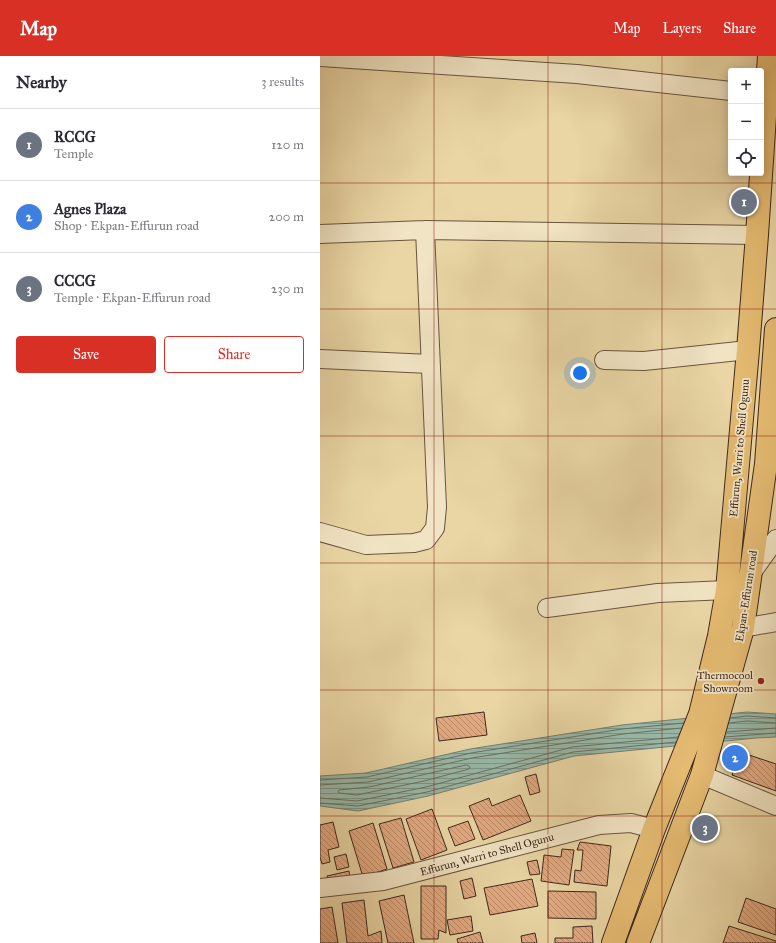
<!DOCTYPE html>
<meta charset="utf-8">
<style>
body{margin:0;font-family:"IM FELL Great Primer",serif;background:#f7f7f7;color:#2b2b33}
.controls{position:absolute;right:12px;top:12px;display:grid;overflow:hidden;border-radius:4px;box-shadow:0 2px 10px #0003}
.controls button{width:36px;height:36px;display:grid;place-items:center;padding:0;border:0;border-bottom:1px solid #e1e1e2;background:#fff;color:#2b2b33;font:20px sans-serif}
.you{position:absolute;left:260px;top:317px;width:14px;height:14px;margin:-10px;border:3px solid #fff;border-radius:50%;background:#1a73e8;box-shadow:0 0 0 6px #1a73e833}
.badge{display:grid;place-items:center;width:26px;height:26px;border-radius:50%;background:#d93025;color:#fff;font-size:13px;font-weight:700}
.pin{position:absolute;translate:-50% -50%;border:2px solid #fff;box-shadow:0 1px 4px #0006}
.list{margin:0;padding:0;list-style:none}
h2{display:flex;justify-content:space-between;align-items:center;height:52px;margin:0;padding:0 16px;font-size:17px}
h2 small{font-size:13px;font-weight:400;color:#7c7c81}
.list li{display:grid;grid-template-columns:26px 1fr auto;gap:12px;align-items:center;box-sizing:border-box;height:72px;padding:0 16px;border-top:1px solid #e1e1e2}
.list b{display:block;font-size:15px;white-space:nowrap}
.list p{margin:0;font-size:13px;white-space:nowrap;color:#7c7c81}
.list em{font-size:13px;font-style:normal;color:#7c7c81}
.actions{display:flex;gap:8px;padding:12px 16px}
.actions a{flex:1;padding:9px 0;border:1px solid #d93025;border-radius:4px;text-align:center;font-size:14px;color:#d93025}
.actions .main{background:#d93025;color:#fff}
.icon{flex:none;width:22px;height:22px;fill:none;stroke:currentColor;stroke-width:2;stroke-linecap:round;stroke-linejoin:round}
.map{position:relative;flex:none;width:456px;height:887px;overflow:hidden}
header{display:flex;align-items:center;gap:24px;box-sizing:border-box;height:56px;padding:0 20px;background:#d93025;color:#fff}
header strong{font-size:19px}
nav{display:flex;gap:22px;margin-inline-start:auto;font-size:14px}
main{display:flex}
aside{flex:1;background:#fff}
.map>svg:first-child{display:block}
</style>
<header>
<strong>Map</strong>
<nav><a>Map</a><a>Layers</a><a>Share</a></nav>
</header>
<main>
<aside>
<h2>Nearby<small>3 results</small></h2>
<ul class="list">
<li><span class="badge" style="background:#6b7280">1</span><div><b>RCCG</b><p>Temple</p></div><em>120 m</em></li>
<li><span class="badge" style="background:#3f7fe0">2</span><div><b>Agnes Plaza</b><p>Shop · Ekpan-Effurun road</p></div><em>200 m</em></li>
<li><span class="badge" style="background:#6b7280">3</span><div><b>CCCG</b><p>Temple · Ekpan-Effurun road</p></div><em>230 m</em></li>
</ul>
<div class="actions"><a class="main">Save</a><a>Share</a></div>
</aside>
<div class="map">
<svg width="456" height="887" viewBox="0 0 456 887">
<defs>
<pattern id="water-rules" width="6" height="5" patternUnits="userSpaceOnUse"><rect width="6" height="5" fill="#98b9a9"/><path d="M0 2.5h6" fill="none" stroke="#7d9689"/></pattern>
<pattern id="building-back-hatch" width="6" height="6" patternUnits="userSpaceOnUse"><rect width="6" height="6" fill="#e4aa81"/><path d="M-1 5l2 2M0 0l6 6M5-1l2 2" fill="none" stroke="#ba8a69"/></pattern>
</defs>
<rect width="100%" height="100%" fill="#ead6a5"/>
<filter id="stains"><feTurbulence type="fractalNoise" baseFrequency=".005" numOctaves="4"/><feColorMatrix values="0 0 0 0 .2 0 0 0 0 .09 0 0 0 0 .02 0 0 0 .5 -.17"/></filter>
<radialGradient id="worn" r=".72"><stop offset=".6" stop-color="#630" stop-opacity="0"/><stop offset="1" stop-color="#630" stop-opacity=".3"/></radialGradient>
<!-- water -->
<path fill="url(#water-rules)" stroke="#747f71" d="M427,656L456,658V681L436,682L254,700L108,740L38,755L0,750V720L46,717L150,693L302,669Z"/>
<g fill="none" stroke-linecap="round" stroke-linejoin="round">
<!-- shore -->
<path stroke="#6a7063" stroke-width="1" d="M410,662L427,660L456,662
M409,667L427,665L456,667
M407,676L456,672
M405,681L456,677
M147,709L150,711L149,713L104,725L37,739L19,737L18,736L19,734L49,731Z
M0,724L47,721L151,697L302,673L364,667
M0,729L48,726L152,702L303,678L361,672
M0,742L37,745L106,731L252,691L358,681
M0,747L38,750L107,736L253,696L356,686"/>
</g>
<!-- building -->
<path fill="url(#building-back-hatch)" stroke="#3d281d" d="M164,656L167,679L119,685L116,662Z
M420,696L456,708V735L412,719Z
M216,718L220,736L210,739L205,721Z
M200,739L211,765L163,784L149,750L169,742L172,750Z
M112,753L127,794L101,804L86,763Z
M81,762L94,806L73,812L59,768Z
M148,765L155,783L135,790L128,772Z
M13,766L19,791L8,794L10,806L2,808L0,801V769Z
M53,767L67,813L43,821L29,775Z
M260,786L291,790L287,830L254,826L255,814L261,815L263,794H257Z
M242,793L254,794L249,829L221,825L224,799L241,801Z
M26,798L29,811L17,814L14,801Z
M217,804L220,818L210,819L207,806Z
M29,815L30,823L9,828L7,820Z
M152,822L156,840L144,843L140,825Z
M212,823L218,850L170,859L164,832Z
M101,830H126V877L119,874L118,883H101Z
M228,835L276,836V863L228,862Z
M84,839L94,887H68L59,845Z
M426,842L456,853V879L418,866Z
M44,844L48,880L61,875L62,887H27L22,847Z
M12,851L18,887H0V853Z
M151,860L153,875L130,879L127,864Z
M272,870L273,887H235V882H253V871Z
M409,870L456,885V887H403Z
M160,876L163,887H138L137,883Z
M215,877L217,887H202L201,880Z"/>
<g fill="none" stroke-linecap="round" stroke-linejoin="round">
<!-- minor casing -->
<g stroke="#68543f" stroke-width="20">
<path id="minor" d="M0,1L257,18L411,35
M0,178L105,174L437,179
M0,303L110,308
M284,304L324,305L428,294
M0,476L46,489L94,487L106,484L115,472L117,451L105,174
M430,519L456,483
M227,552L338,537L407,534
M423,572L456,566
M382,719L456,750
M0,832L63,825L279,769L311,767L334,773"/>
</g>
<!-- major casing -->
<g stroke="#3d281d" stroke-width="24">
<path id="major" d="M293,887L334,773L380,658L399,580L407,534L428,294L437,179L449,0
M318,887L382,719L423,572L446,408L456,273"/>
</g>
<!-- minor -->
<use href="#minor" stroke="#f1e4c4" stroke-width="18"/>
<!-- major -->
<use href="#major" stroke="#e5bb72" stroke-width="22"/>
</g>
<!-- grid -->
<path fill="none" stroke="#8f2418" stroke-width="1" stroke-opacity="0.55" d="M114,0V887M228,0V887M342,0V887M0,127H456M0,253H456M0,380H456M0,507H456M0,634H456M0,760H456"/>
<!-- markers -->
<circle fill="#8f2418" stroke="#f1e4c4" stroke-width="1.5" cx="441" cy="625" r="4"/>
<g text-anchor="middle" stroke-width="3.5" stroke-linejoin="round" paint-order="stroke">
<!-- street labels -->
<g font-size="11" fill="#3d281d" stroke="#f1e4c4">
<text transform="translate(419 392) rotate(-85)" y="4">Effurun, Warri to Shell Ogunu</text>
<text transform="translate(426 540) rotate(-81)" y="4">Ekpan-Effurun road</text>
<text transform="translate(167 798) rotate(-15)" y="4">Effurun, Warri to Shell Ogunu</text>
</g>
<!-- poi labels -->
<g font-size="11" fill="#3d281d" stroke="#f1e4c4" text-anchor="end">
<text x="433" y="623">Thermocool<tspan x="433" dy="13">Showroom</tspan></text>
</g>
</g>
<rect width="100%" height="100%" filter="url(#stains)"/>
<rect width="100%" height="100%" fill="url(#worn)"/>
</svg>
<div class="controls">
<button>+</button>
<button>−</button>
<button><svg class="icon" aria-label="locate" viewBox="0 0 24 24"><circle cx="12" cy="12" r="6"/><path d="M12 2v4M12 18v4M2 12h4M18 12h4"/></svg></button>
</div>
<div class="you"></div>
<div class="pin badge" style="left:424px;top:146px;background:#6b7280">1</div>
<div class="pin badge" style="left:415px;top:702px;background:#3f7fe0">2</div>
<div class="pin badge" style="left:385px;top:772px;background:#6b7280">3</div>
</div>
</main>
